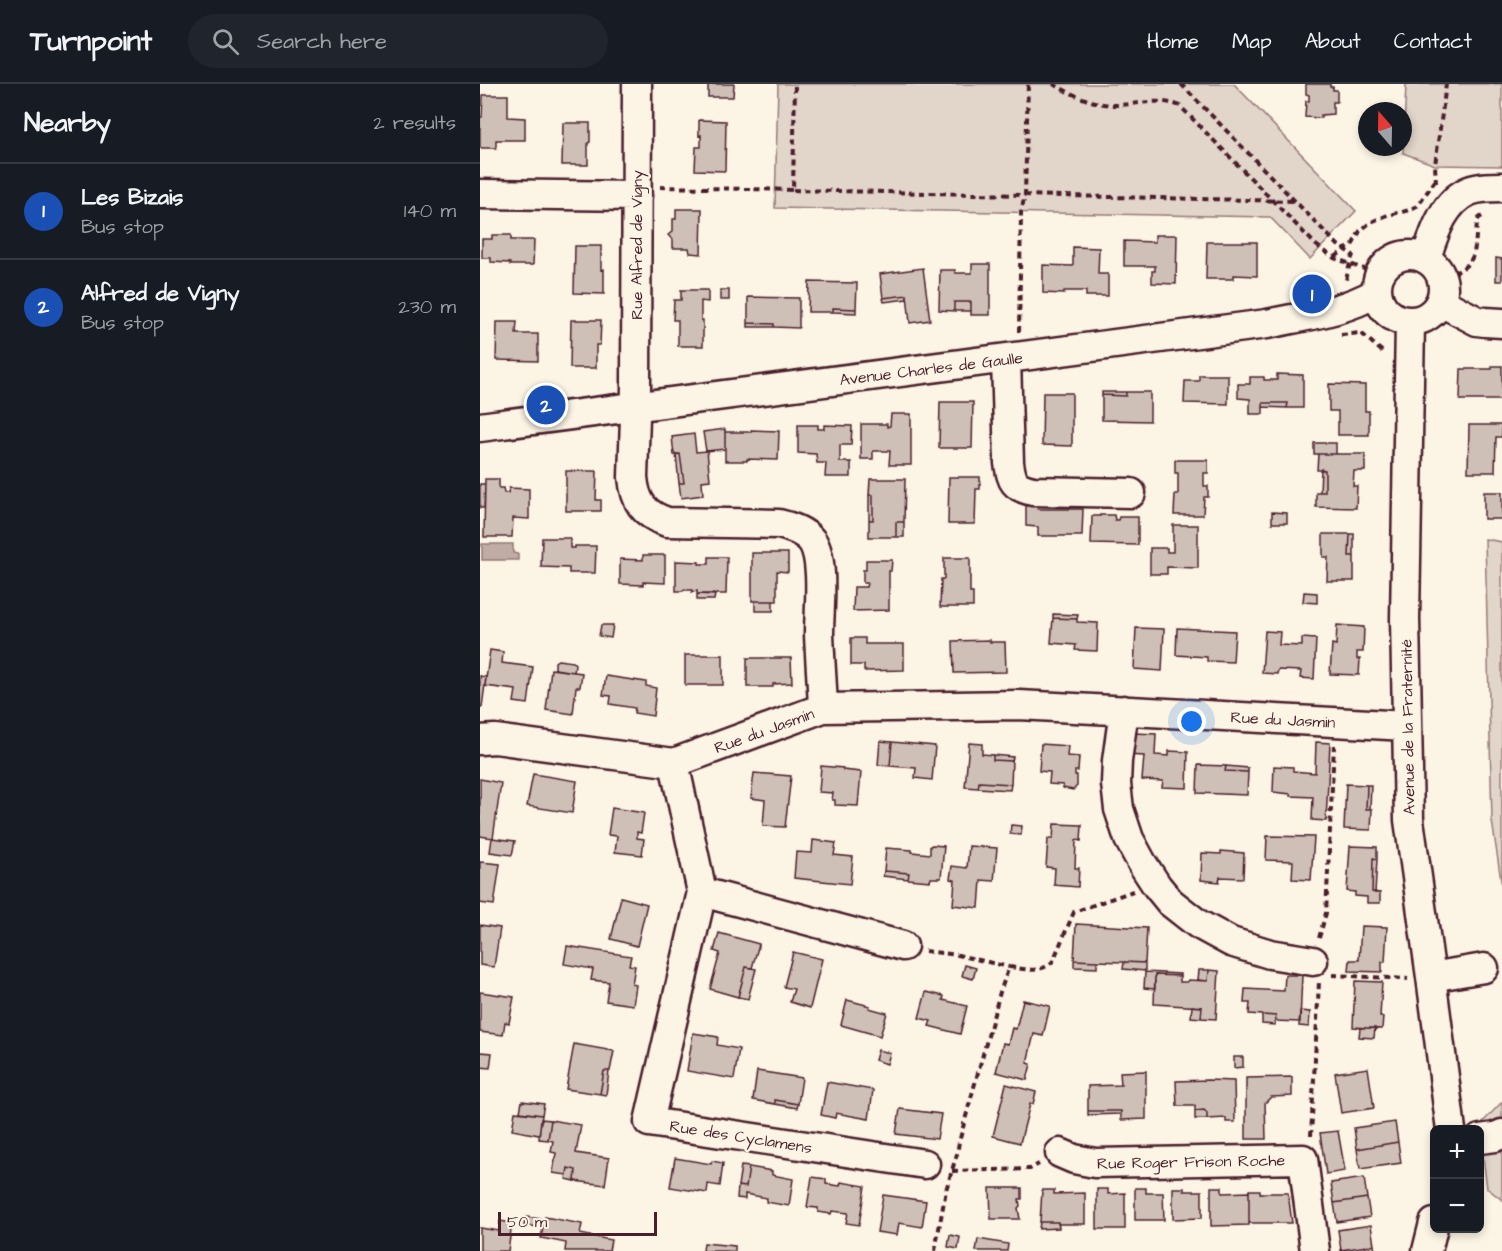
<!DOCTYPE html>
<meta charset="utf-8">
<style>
body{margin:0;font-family:"Architects Daughter",sans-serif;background:#20242c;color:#f1f3f6}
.controls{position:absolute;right:18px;bottom:18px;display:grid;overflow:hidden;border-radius:9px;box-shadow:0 3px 9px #0003}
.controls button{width:54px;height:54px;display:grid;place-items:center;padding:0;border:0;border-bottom:2px solid #363941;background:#171b24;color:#f1f3f6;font:30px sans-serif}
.compass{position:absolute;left:878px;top:18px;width:54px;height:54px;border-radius:50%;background:#171b24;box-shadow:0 3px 9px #0003;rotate:340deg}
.scale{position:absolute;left:18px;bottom:15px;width:159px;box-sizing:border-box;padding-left:6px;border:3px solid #4a1f2b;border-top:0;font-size:16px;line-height:21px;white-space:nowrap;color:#4a1f2b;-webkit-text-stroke:4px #fcf5e5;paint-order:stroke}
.you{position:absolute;left:712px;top:638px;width:21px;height:21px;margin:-15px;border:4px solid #fff;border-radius:50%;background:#1a73e8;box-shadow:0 0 0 9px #1a73e833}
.badge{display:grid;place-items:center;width:39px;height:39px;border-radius:50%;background:#1f6fb2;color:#fff;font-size:20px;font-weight:700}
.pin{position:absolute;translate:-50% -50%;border:3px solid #fff;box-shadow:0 2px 6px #0006}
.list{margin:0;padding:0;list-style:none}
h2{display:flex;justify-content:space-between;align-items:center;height:78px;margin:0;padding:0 24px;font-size:26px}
h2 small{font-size:20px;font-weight:400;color:#9ea1a6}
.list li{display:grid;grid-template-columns:39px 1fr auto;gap:18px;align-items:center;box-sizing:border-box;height:96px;padding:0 24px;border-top:2px solid #363941}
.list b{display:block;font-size:22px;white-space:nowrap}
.list p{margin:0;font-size:20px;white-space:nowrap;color:#9ea1a6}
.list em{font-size:20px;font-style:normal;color:#9ea1a6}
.icon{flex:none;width:33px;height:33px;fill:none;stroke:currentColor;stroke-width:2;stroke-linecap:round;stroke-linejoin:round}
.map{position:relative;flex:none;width:1022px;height:1167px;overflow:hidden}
header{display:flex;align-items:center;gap:36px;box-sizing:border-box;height:84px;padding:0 30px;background:#171b24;border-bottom:2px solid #363941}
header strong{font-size:28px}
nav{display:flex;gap:33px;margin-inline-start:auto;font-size:21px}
.search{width:420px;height:54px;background:#20242c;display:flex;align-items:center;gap:15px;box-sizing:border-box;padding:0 21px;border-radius:33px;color:#9ea1a6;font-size:22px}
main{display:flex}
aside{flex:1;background:#171b24}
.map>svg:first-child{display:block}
</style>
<header>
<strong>Turnpoint</strong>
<div class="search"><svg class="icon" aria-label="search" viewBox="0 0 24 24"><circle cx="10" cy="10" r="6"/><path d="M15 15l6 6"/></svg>Search here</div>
<nav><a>Home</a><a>Map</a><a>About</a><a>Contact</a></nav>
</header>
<main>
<aside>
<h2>Nearby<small>2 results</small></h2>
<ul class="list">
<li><span class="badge" style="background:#1a4fb4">1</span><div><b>Les Bizais</b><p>Bus stop</p></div><em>140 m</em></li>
<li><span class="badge" style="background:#1a4fb4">2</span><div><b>Alfred de Vigny</b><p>Bus stop</p></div><em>230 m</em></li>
</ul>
</aside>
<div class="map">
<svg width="1022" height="1167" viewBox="0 0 1022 1167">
<rect width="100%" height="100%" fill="#fcf5e5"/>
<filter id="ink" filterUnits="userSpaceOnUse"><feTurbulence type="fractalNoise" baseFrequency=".0167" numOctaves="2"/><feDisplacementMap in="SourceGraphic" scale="12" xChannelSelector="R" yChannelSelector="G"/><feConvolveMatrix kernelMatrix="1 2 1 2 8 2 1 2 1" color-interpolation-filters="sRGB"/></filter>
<g filter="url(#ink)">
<!-- green -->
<path fill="#e2d5ca" stroke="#967a7a" stroke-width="1.5" d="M298,0H754L876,127L830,175L790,133L295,124Z
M926,0H1022V82L955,81L923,69Z
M1005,455L1022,458V803L1012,737Z
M1022,1018V1116L1007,1104L999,1042Z"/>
<!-- water -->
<path fill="#c0aca5" stroke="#917474" stroke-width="1.5" d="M2,460H33V469L38,470V476H2Z"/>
<!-- building -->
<path fill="#cfc0b7" stroke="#4a1f2b" stroke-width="1.5" d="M228,0H254L253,13H228Z
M826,0H850V3H853V6H857V18H853V30L841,31V34L825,33L826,17H829V11L826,10Z
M3,11H28V33L45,34V56H16V64H0V33H2Z
M219,36L246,37L245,87L215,86L216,63H221V51L219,52Z
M83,39H110V58L108,59V81H82Z
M196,125H222L221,170L210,169L209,164H193V156L188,151L193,147V135H196Z
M12,151H31V156H54L53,181H30V179L11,178V174H2V155H12Z
M675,151H697L696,200L672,199V187H675V182H644V157L675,158Z
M727,158H777V192L753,191V195H726Z
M95,162H121V186L124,185V210L94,209Z
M593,163L619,164L618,190H628V212H606V207H584V210L563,209V181L593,182Z
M1016,174L1022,175V197H1016Z
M492,180H510V231H491V218H474V227L459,226L460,186H475V189H492Z
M443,184L450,236L430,239L427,211L403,214L400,190Z
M329,198L377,199L376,225L353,224V228H328Z
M201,206H228V218L221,217V236H223V262H198V236H193L194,216H201Z
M240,206H249V216H240Z
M427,211V215L404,218L403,214Z
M268,213L319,214V244L294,243V240L268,239Z
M474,218H491V227H474Z
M353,224L376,225V229L353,228Z
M91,236H121L120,261H116V284H90Z
M17,238H37L36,250H58V277L16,276Z
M268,239L294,240V243H268Z
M1012,282H1022V316H980L981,285H1012Z
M797,290L823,291V324H807L808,319H783V330H770V315L758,314V300H770V293H784V296H797Z
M719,291H748V320L704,319L705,297H719Z
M849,300L885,301V327H889V351H858V327H849Z
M622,308H646V312L622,311Z
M646,308H670V337L622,336V311L646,312Z
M563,309H592V362L562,361Z
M460,318H493L492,364H459Z
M783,319H808L807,324L783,323Z
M411,330H431V381H409L410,367H393V375H381V340H407V343L410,342Z
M318,341H338V345H344V341L372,342L371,361H360V378H371V393H345L346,379H337L336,370L318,369Z
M989,341H1022V353H1016L1015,388H988Z
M245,345V365L226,367L223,348Z
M271,346L299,347L298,376L267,375V377H245V348H271Z
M214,350L216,368L227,367L230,396L222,397L223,411L201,414L199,399H204L200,370L194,371L192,353Z
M834,359H856V370H834Z
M196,370H200L204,399H199Z
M838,370H885V387H874L873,402H877L876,424L836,423V408H845V386H837Z
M695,376H728V389H724V402H728V413H724L723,431H694L695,410H698V389H695Z
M841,385L845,386V408H840Z
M86,387H117L116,416H121V427H86Z
M469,393H500V405H496L495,440H468Z
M5,395H19V404H23L24,409H28L29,404L49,405V435L33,434L32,453H4Z
M390,395H425L424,438H416V453H389V436H393V411H389Z
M0,400H5L4,424H0Z
M1004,408H1022V435H1004Z
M389,411H393V436H389Z
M546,420H558V425H603L602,452H558V443L546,442Z
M792,428L807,429V439H792Z
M620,431H634L635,436H638L639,433H658V461L611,460L612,432H620Z
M416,438H424V453H416Z
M693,441H718V484L687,483V490H670V464H687V468H693Z
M843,450H870L869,472H874V497H847L848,473H843Z
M870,450H874V472H869Z
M62,454H90V464H95V462H116L115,489H89V484L61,483Z
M272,469H308V488L297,487V517H272Z
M163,471H185V499L163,498V501L140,500V475L163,476Z
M229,473H247L246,510H217V507L212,508V506H203V507H196V477L219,478V480H229Z
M464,474H490V509H493V523H460L461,495H464Z
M386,476H412L411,487H409V526L373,527L374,503H386L387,499H383V486H386Z
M824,508L837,509V519L823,518Z
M217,510L235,511L234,516H217Z
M275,517H293V527H275Z
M573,530L598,531L597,535L573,534Z
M573,534L597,535V538L618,539L617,567L595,566L596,561L571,559Z
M121,541H133L131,554L119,552Z
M857,541L884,543L883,568H877V575H880L879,591L850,590L852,560L856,561Z
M656,544L684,545L682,587L654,585Z
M697,544L755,547L753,578L727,577V573L696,571Z
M785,547L800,548L799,561L822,562V554L836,555L834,595L820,594L821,587L798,586L797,590L782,589Z
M371,554H385V560H424V586L384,587V581H371Z
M510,556V558H525L526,588L474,589L473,557Z
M10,566L23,568L22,579L53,583L48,620L34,618L36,606L5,602Z
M205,571H243V601H205Z
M267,574H311L312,599L293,600V603H267Z
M78,576L93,578L95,580L94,588L75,585V578Z
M71,585L102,589L100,603H96L93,630L66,626Z
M0,592L6,593L2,623H0Z
M126,592L166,598V602L176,604L173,632L154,629L155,624L130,620L131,612L123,611Z
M654,649L676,650L675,671L689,672V667L708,668L707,704L682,703L683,697L662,696L664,672L646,671Z
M400,657L412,658L410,682L398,681Z
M412,658L455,662L452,696L435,694L436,684L410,682Z
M836,658L850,659L846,737L832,736L833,713L811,712V710L793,708L794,682L813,683V687L835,689Z
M489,659L502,660V670L513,671V676L532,677L531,700L499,698L498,704L485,703Z
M561,660L588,662L587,672L599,673L598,687H595V691H597V702L593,706L583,704V701L569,700L570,688L559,687Z
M513,671L533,673L532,677L513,676Z
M718,681L746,682L745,687L768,688L767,711L717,709Z
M341,682L363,684V686L381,688L378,722L355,721V716H352L353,709L339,708Z
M746,682L768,684V688L745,687Z
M274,689L311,692L305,743L283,742L285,716L271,714Z
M53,690L97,697L92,729L47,722Z
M0,695L21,699L13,754L0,752Z
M499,698L531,700L530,706L498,704Z
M866,700L887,701L886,725H892L891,746L864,745Z
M887,701H891L890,725H886Z
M132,724L164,729L161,749L157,748V754L164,755L162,771L135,768L137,752L128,751Z
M574,740L602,741L601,757L596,756L595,784H599L598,803L574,801L575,784L566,783L568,755H573Z
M531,741L542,742L541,751L530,750Z
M787,752L834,753L831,796L812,795L813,777L786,776Z
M12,754L35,757L32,771L10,768Z
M333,756L356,759L354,771L373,773L370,800L314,794L316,768L332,769Z
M452,761L464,762L461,794H451L450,797L428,795L429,789L404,787L406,764L432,766V768L450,770V762Z
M489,762L517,764L514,797L501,796L499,824L473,821L475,796L470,795L472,782L487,784Z
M870,762L897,763V775L893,774L892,808L900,809V819H887V813L875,812V808L867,807Z
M741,767L764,769L763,794L740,793L739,798L721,796L722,769L741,770Z
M893,774L897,775L895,809L892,808Z
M0,778L20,780L14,821L0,819Z
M404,787L429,789L428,795L403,792Z
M141,813L167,820L157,862L131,855Z
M596,840L667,844L665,879L594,876Z
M0,841L20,844L14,883L0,881Z
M881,842L907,843L905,878H902V888L869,887L870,876H879Z
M239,849L279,860L272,884L266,883L258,913L230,905L240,869L234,867Z
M87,862L151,872L149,881L155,882L152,900L156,901L153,921L126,917L129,898L111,896L113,885L84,880Z
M313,868L342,875L330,924L310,918L314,905L304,903Z
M594,876L617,877V884L594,883Z
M644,878L665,879V887L643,885Z
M485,881L496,884L493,895L482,892Z
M266,883L276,885L268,915L258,913Z
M719,886H729L728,897L718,896Z
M729,886L739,887L736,935L721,934L722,923L674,920L675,891L700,892V898H707L708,896L728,897Z
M665,888L700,890V892L675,891V905L664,904Z
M805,891H822L820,938L795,937L796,932L769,930L770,919H764L765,905L804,907Z
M875,897L902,898L900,933H903L902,945L873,943Z
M0,908L34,913L29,939L25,938L23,951L0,948Z
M446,908L464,912L463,916L487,922L480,950L449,942L451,937L439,934Z
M367,916L390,922L389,924L407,929L400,952L361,941Z
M543,916L570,922L563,952L554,950L547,979L551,980L547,996L516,988L523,959L528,960L532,944L536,945Z
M712,922L722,923L721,934L711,933Z
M820,927L830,928L829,943L819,942Z
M782,931L796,932L795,941L782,940Z
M880,944H895L894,954L879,953Z
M213,949L238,953L237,961L259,965L254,995L207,987Z
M94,960L134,967L130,987H124L120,1010L86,1005Z
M398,966L410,969L407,980L395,976Z
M0,968L12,969L10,984L0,983Z
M754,973H763V983L754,984Z
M888,984L894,1024L861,1029L855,989Z
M124,987H129L126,1011L120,1010Z
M277,987L322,994L318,1020L295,1016V1020L273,1016Z
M666,987V1035L641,1036V1027H608V1002L641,1001L640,988Z
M812,993V1012L791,1013L785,1019L786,1055H766V994Z
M728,996L754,997L755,1038H746V1034L727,1035V1029L724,1026L715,1027V1022H697L696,997Z
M347,998L393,1006L389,1035L356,1029L355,1034L341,1031Z
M526,1000L556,1008L553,1020H550L540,1059L513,1052Z
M295,1016L318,1020L317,1024L295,1020Z
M42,1017L64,1020L62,1031L40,1028Z
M420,1025L461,1030L457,1055L416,1050Z
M724,1026L727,1029V1035H715V1027Z
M608,1027H641V1030L608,1031Z
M35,1028L62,1031L59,1051L32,1046Z
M61,1035L71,1036L68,1056L59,1055Z
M71,1036L101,1041L96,1069L129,1074L125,1101L95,1097L96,1086L88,1084L87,1091L73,1089L76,1069L71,1068L73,1057L68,1056Z
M915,1038L918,1058L877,1065L874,1044Z
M858,1047L865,1087L846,1090L840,1049Z
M918,1058L921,1079L880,1085L877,1065Z
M195,1074L231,1080L232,1077L243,1079L240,1102L228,1100L227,1109L190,1103Z
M261,1082L269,1083L266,1103L258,1102Z
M269,1083L292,1087V1091L313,1095L309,1122L286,1118L287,1114L265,1110V1115L257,1114L258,1102L266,1103Z
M88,1084L96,1086L95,1097L86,1095Z
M332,1093L346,1095V1100L360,1102L361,1098L385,1102L379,1141L366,1139L368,1129L352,1127L351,1130L338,1128V1124L327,1123Z
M884,1094L887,1114L854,1119L851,1099Z
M731,1103H742V1109L769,1108V1141L731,1142Z
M510,1104H542V1115H539L540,1122L538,1124L540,1135H511Z
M655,1104H666V1109H683L684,1136H655Z
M693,1104H704V1107H722V1134L693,1135Z
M617,1105H628V1110L645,1109V1145H617Z
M562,1106H574V1110L605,1109V1140H578V1138H560Z
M769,1106H780V1109H808L812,1139H769Z
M403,1111L446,1117L442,1143L419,1139L417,1151L397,1148Z
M887,1114L890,1133L857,1138L854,1119Z
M46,1133L60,1135L59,1143L44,1141Z
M65,1133L102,1140L100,1150L131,1156L129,1167H85L86,1159L61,1154Z
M20,1137L32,1139L28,1167H0V1144L19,1147Z
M560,1138H578L579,1144L559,1145Z
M891,1141L894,1161L861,1166L858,1146Z
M470,1151L480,1153L478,1165L468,1163Z
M498,1155L528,1160L527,1167H496Z
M224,1159L255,1162V1167H223Z
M894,1161L895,1167H861V1166Z"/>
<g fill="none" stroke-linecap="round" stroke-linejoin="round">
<!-- minor casing -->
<g stroke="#4a1f2b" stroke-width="33">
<path id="minor" d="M157,0L156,303L153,393C155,417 163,430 187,438L299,440C311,443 324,447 332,457C345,476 339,526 339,550C340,575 342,599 343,624
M0,110L157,112
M897 204a33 33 0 1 1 66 0a33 33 0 1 1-66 0Z
M946,174C954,150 963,118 989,107C999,103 1011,103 1022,103
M961,218L997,237L1005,238L1022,239
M930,238L925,535L929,736L951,893L971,1046
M526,275L529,379C532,398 534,403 553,407L651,409
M0,343L787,240C824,232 864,228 897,208
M644,626L637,677L636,700L639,725L649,755L662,779L677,802L690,818L718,840L751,858L790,870L833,877
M0,656L15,655L194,679L343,624L539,621L927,642
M194,679L222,808L169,1038L445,1080
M222,808L423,862
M951,893L1004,884
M1000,1055L1015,1053L1022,1050
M580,1069L594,1075L615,1079L823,1075L835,1167
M947,1167L954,1139"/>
</g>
<!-- path -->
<path stroke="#4a1f2b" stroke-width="4" stroke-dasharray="6 4.5" stroke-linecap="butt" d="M573,0C591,10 614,21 635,21C657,21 679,13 700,22L836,161L854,174L887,186
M701,0L846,149L858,161L873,171L870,179L866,196
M956,99L955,81L966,0
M180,103L313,106L315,0
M313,106L813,117
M855,173L873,160L880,147L891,138L908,131L926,127L937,122L955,97
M964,194C998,179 994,173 997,138L999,134L1006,130
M539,248L541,129L545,110L548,0
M861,251L881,249L905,270
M839,854L846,829L854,661
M445,867L478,871L529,883
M852,891L928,895
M831,1052L839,898
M472,1087L550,1085L559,1080
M455,1167L466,1106L477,1070L479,1058L520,908L529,883C545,885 561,890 573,877L594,828L653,807"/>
<!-- minor -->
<use href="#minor" stroke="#fcf5e5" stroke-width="28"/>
</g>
</g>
<g text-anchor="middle" stroke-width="5" stroke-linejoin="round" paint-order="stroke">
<!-- street labels -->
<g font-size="16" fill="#4a1f2b" stroke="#fcf5e5">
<text transform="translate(156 161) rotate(-90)" y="6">Rue Alfred de Vigny</text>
<text transform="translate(451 284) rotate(-7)" y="6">Avenue Charles de Gaulle</text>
<text transform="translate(803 635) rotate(3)" y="6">Rue du Jasmin</text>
<text transform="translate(927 643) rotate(-91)" y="6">Avenue de la Fraternité</text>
<text transform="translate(284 646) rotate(-20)" y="6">Rue du Jasmin</text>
<text transform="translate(261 1052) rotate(9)" y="6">Rue des Cyclamens</text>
<text transform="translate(711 1077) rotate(-1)" y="6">Rue Roger Frison Roche</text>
</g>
</g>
</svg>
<div class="controls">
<button>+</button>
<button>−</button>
</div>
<svg class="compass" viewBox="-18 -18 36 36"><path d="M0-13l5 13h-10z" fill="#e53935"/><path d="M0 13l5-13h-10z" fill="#9ea1a6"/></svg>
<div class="scale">50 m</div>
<div class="you"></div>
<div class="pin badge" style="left:832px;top:210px;background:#1a4fb4">1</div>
<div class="pin badge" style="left:66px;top:321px;background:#1a4fb4">2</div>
</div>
</main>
